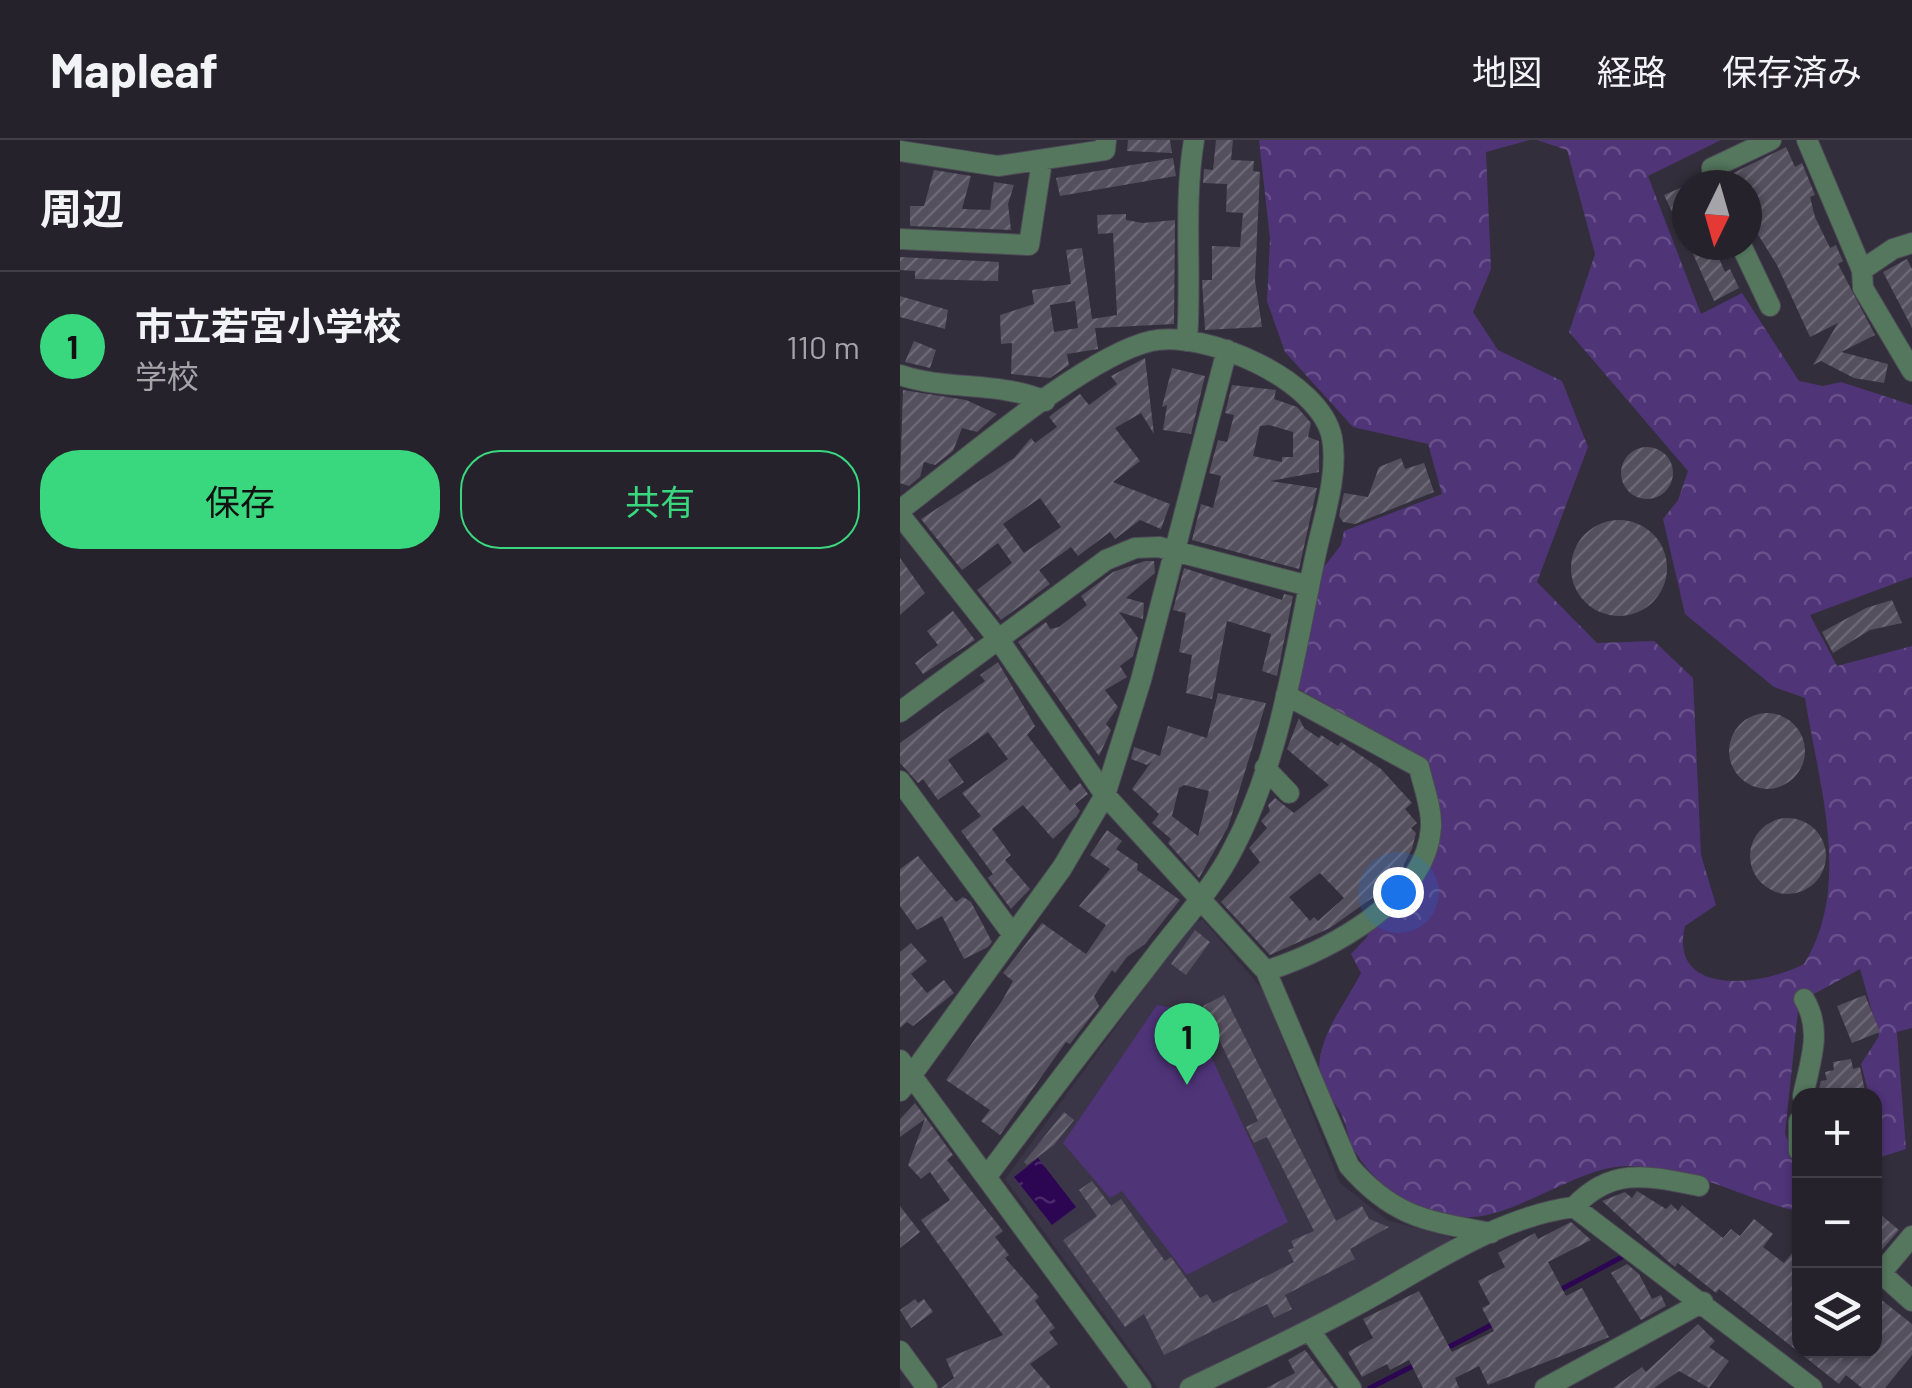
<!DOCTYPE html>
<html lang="ja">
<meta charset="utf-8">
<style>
body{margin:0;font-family:Barlow,"Noto Sans JP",sans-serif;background:#2e2a34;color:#f1f3f6}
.controls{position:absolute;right:30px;bottom:30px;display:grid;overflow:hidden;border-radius:20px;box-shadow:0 2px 8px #0004}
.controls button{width:90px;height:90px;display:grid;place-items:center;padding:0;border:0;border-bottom:2px solid #423f48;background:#26222c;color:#f1f3f6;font:50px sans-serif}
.compass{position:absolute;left:772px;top:30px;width:90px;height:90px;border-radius:50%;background:#26222c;box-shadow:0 2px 8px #0004;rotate:185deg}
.you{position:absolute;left:498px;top:752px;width:35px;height:35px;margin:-25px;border:8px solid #fff;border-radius:50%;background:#1a73e8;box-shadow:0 0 0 15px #1a73e833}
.badge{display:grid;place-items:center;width:65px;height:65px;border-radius:50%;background:#39d87f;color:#111;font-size:32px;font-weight:700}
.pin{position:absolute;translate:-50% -82px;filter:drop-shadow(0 2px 5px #0008)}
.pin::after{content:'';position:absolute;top:52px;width:35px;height:30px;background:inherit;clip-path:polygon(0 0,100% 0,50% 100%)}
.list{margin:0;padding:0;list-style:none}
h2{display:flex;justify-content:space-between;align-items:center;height:130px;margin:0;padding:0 40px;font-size:42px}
h2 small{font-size:32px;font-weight:400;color:#a4a4a9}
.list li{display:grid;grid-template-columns:65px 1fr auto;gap:30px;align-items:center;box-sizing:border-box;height:150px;padding:0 40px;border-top:2px solid #423f48}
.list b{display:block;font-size:38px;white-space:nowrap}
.list p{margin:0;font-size:32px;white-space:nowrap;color:#a4a4a9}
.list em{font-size:32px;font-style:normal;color:#a4a4a9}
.actions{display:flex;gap:20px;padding:30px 40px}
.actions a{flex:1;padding:22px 0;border:2px solid #39d87f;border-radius:40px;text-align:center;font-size:35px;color:#39d87f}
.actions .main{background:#39d87f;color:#111}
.icon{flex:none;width:55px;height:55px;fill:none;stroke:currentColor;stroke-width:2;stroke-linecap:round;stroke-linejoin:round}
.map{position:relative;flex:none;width:1012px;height:1248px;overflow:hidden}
header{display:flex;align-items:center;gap:60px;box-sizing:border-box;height:140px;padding:0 50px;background:#26222c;border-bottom:2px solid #423f48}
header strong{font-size:48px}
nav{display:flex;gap:55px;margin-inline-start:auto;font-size:35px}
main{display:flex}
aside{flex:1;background:#26222c}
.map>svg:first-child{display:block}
</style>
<header>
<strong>Mapleaf</strong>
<nav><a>地図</a><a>経路</a><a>保存済み</a></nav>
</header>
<main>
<aside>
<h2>周辺<small></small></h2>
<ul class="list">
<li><span class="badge">1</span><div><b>市立若宮小学校</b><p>学校</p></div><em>110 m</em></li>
</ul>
<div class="actions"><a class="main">保存</a><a>共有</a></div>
</aside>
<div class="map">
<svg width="1012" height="1248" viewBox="0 0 1012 1248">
<defs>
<pattern id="forest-crowns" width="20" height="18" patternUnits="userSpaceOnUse" patternTransform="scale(2.5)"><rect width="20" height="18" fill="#4f3478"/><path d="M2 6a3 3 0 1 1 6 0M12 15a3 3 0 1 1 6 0" fill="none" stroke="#68518b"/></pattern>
<pattern id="water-ripples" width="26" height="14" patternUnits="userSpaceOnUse" patternTransform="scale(2.5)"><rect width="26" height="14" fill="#2c0553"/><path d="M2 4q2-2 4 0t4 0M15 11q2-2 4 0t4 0" fill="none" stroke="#4a296b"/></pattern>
<pattern id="building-hatch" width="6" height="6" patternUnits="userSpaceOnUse" patternTransform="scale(2.5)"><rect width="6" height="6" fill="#54505e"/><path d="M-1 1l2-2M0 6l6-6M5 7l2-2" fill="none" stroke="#6c6875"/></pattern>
</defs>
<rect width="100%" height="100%" fill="#322e3b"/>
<!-- built -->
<path fill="#3b3548" d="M303,780L363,850L440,1043L487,1080L550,1097L556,1107L282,1248H258L105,1039L293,781Z"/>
<!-- grass -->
<path fill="#4f3478" d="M257,865L290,871L388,1082L287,1135L222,1051L210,1058L163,1003Z"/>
<!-- forest -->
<path fill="url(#forest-crowns)" d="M359,0H630L586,12L591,129L573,172L598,210L662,241L688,307L637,442L697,503L754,501L793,538L801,715L816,765L785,786C768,858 863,846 904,824C953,745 918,642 905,558L874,547L785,474L763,379L778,360L788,331L669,192L695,114L667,10L637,0H821L748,36L801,174L842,153L899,241L923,246L941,242L1012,265V437L910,475L937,526L1012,506V888L997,892L1006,1009L975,1019L974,956L969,955L961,924L979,896L960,829L899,862L885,993L899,1031V1072C842,1058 791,1027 731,1026C682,1024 622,1074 572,1077C525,1080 473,1047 452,1006C447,995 446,981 439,970C432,958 419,945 419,930C419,894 446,863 461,833L451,814L467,797L471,782L523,738L541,685L527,621L397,548L416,461L409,446L441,405L444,391L542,354L528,304L453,287L385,212L367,161L370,99Z"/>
<!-- water -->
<path fill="url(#water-ripples)" d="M138,1018L176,1067L152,1085L114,1037Z"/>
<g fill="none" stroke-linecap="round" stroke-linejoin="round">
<!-- stream -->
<path stroke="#2c0553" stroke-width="5" d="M658,1151L722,1117
M547,1208L595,1183
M470,1248L515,1225"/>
</g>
<!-- building -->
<path fill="url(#building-hatch)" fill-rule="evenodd" d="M228,0H270L272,13L227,11Z
M316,0H333L331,20L354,21L353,31L360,32L355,140L362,187L305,190L302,140H312V106L340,107L343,73L326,72L327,44L303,43L304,29L313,30Z
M886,7L895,27L902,23L915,55L910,57L915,77L930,108L936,105L938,110L943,121L938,124L975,195L941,212L988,224L984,243L954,238L921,221L913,225L938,183L910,197L877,125L847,77V45H831L827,36Z
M273,18L276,36L160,56L156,38Z
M34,30L71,36L62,69L90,70L94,42L114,45L108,64L111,90L10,86V66H24Z
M787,45V103L764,55Z
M226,74V80L243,83L275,80L274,184L195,188L198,209L167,214L169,225L150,238L111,234L112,203L101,204L100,175L134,164L132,150L171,144L166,110L182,108L192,179L217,175L213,93L198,94L197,75ZM175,161L178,188L154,192L150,165Z
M813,105L825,132L830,129L839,148L814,161L793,114Z
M0,117L99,122L98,141L15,139V131L0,130Z
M1007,119L1012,129V188L983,132Z
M0,156L48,170L45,189L0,177Z
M14,201L36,210L30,228L5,222Z
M245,218L254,294L241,273L215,288L240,321L213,342L270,364L261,389L240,380L215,399L210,392L178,416L171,407L139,430L150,444L101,480L77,450L112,423L98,403L62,430L21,379L114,318L131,298L135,303L157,287L149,277L155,272L180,254L189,265L217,244L211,236ZM140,358L161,387L124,413L103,384Z
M272,228L305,236L291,294L263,290L267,265L262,267Z
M332,245L376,250L374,259L397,267L411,283L408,297L419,301V332L370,341L417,348L399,429L292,400L301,364L313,368L321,336L309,333L318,300L327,302L334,275L325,273ZM369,285L393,292V317H382V322L353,316L360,286Z
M3,250L66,260L97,274L77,292L62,288L53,311L35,325L24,322L20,337L9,346L0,343Z
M721 333a26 26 0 1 1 52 0a26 26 0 1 1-52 0Z
M501,318L505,329L524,323L534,352L455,384L443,382L439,376L444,353L468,357L479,327Z
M671 428a48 48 0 1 1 96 0a48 48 0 1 1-96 0Z
M0,418L25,453L0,475Z
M245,421H254L255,433L226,458L244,463L243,479L219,472L238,498L233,516L220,526L227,537L205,550L218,567L206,584L211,590L199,616L118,502L146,482L150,489L159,487L187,465L181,456L213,432Z
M284,428L382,460L384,454L393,456L377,536L362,531L371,494L327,481L312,559L286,553L292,515L279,512L286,473L273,470Z
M992,460L1002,483L970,490L933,513L922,492L966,468Z
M53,471L75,500L23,534L15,523L38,505L27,491Z
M98,522L135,586L127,595L170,651L180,643L188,654L175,664L180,671L176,677L153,699L123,665L92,689L111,715L105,720L130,749L111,769L88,738L93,734L61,691L81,676L62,653L108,619L88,592L48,620L64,642L38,660L23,639L18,643L0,623V603L85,541L80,535Z
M318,553L366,563L328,687L299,738L268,703L271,699L252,683L259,674L232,649L252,621L247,625L231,619L234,607L260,616L268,586L307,598ZM284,645L309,651L298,696L272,676L279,648Z
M829 611a38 38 0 1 1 76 0a38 38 0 1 1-76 0Z
M399,578L404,588L419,598L421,595L438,606L441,602L481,629L512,663L505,669L517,683L511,688L516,693L512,709L501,730L479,749L482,751L430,788L370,815L321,762L360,722L349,708L367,688L361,681L370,671L368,665L375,658L394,673L429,645L387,609ZM420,733L444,758L418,781L414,777L410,781L389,757Z
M850 716a38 38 0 1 1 76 0a38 38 0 1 1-76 0Z
M207,690L222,701L216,709L238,724L237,730L280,760L245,804L227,817L215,833L212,830L194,856L199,866L170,904L166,902L100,995L81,981L90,970L46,940L102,861L113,841L103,833L142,783L186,814L206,785L179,766L210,729L190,715Z
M18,716L56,762L63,757L71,762L92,802L88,807L64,819L42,776L17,790L0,766V729Z
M295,790L310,802L286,835L271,824Z
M11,803L27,821L11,834L27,853L44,840L54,853L13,886L7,882L0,888V812Z
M324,855L436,1081L462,1066L469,1079L489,1087L450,1109L455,1119L385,1155L392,1169L374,1178L367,1164L264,1215L244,1174L225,1187L163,1100L197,1076L179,1050L192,1041L211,1066L221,1059L265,1121L271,1117L300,1158L307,1154L313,1163L394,1122L388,1110L394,1108L391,1101L414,1091L367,997L354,1003L346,987L358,981L303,866Z
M965,855L980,892L952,903L937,866Z
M951,919L953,929L960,927L966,956H917L921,941L927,940L925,932L934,930L933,922Z
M15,963L53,1015L47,1020L103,1091L95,1097L109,1115L105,1118L139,1157L135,1161L155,1188L149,1192L158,1204L130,1224L151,1248H41L54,1238L46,1219L103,1195L21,1080L50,1060L30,1032L21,1039L8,1025L25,979L0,997V979Z
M164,972L174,980L154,1005L127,1025L124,1022Z
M737,1051L766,1069L771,1064L778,1071L782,1065L823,1098L831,1089L840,1096L854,1079L873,1094L863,1107L884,1123L900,1103V1210H974V1154L1012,1184V1215L985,1248H962L946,1235L939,1244L819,1149L816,1153L778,1123L775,1127L770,1123L702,1061L725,1052L732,1058Z
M0,1066L20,1092L0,1108Z
M974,1069L999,1090L980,1112L974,1107Z
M671,1082L691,1100L648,1122L666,1156L682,1148L709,1197L588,1245L579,1226L555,1238L559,1248H523L509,1220L490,1230L487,1224L462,1237L448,1212L473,1198L463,1179L519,1151L552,1212L594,1191L582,1168L590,1164L578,1141L605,1127L598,1113L635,1093L638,1099Z
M727,1124L739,1134L752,1159L761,1155L766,1166L741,1180L711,1133Z
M15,1159L18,1163L24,1159L33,1172L11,1188L0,1170Z
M798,1184L815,1201L809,1207L829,1221L809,1248L779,1231L754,1248H713L742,1227L746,1232Z
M405,1210L434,1248H366L395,1233L388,1220Z"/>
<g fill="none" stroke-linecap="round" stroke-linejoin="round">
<!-- minor casing -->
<g stroke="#4d4956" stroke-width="22">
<path id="minor" d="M907,0L962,130
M0,11L98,26L205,10L206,0
M813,45L812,28L871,0
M0,99L129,105L142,21
M1012,103L993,109L962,130L963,148L1012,231
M841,105L870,166
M287,201C292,134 283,66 294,0
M0,235C47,251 98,241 145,261
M0,370C60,325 183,217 251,201C304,189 421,240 432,298C439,336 422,382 415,418C394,515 380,621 333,709C313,749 279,784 253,819C197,891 142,963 87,1036
M0,375L99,500L205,655L366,831L449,1026C494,1078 528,1081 591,1093
M0,572L206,420L235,408L259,407L409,446
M365,628L389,653
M0,641L113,795
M366,831C427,811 527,761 531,687C532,668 523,645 519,627L386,555
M0,920L241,1248
M0,951L162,728L205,655L241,540L327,210
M903,956C910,922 923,890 904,859
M899,981V1011
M674,1067C712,1026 749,1036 799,1046
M974,1127L1012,1161
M980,1134L1012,1096
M410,1191L451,1248
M0,1211L27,1248
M290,1248C346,1221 402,1195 457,1165C526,1128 596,1077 674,1067L912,1248
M645,1248L803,1162"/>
</g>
<!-- minor -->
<use href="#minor" stroke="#54775e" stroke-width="20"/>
</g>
</svg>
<div class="controls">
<button>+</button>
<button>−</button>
<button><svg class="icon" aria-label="layers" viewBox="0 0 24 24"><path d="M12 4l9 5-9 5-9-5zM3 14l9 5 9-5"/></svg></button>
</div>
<svg class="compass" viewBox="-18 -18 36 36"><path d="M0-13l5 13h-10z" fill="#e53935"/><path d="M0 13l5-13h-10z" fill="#a4a4a9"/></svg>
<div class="you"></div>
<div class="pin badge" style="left:287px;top:945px">1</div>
</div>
</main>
